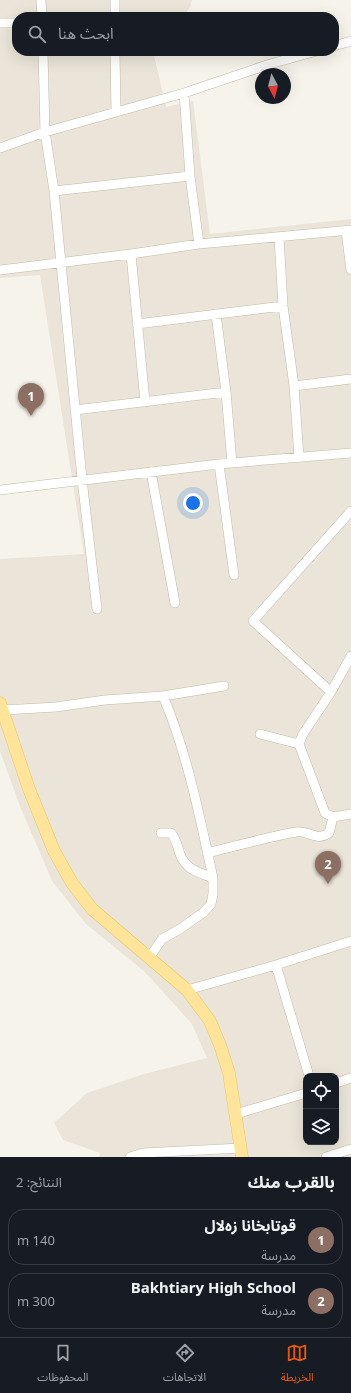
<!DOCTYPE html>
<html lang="ar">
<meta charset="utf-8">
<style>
body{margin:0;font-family:"Noto Sans","Noto Sans Arabic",sans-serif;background:#242831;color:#f1f3f6;direction:rtl}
.controls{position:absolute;right:12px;bottom:12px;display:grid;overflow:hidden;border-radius:8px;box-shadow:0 4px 16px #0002}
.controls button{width:36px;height:36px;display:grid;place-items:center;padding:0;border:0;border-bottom:1px solid #363941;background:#171b24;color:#f1f3f6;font:20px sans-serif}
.compass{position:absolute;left:255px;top:68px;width:36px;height:36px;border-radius:50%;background:#171b24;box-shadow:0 4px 16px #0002;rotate:173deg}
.you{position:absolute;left:193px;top:503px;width:14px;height:14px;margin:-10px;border:3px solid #fff;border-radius:50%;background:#1a73e8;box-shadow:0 0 0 6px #1a73e833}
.badge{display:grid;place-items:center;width:26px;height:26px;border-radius:50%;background:#ea580c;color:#fff;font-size:13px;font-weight:700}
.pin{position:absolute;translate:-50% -33px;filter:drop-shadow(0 1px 2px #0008)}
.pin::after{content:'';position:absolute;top:21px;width:14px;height:12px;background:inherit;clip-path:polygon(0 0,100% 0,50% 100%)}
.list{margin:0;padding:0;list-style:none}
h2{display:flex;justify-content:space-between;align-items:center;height:52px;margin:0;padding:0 16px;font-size:17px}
h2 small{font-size:13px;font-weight:400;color:#9ea1a6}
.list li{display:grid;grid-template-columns:26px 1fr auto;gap:12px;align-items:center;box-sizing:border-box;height:56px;margin:0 8px 8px;padding:0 8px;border:1px solid #363941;border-radius:16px}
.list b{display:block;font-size:15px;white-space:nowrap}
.list p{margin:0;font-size:13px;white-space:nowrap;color:#9ea1a6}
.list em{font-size:13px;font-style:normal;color:#9ea1a6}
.icon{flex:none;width:22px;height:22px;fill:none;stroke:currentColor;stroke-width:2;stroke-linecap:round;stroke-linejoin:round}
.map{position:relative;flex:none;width:351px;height:1157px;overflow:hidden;direction:ltr}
.search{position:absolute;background:#171b24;box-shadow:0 4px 16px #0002;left:12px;right:12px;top:12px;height:44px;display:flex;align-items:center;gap:10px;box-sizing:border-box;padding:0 14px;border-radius:16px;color:#9ea1a6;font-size:15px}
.sheet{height:180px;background:#171b24}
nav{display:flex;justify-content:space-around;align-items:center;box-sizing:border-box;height:56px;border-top:1px solid #363941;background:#171b24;font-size:11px;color:#9ea1a6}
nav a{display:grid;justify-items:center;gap:2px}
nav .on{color:#ea580c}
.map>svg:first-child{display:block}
</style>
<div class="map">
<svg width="351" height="1157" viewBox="0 0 351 1157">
<rect width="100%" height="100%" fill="#f6f3ea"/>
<!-- residential -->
<path fill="#eae5d8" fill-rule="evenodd" d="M0,0H192L190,7L183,17H17V51H153L166,107L193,101L210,234L351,219V1157H99L100,1153L63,1140L54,1123L87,1093L144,1074L207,1058L192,1024L145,972L86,924L52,881L19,804L0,751V559L84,554L40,275L0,278ZM306,1076H336V1142H306Z"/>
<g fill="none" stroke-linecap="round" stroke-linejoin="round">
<!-- minor casing -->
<g stroke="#c2bbac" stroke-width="10">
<path id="minor" d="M41,0L42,17
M115,0V17
M0,23H17
M334,46L351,41
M43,51L45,132L54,191L82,479L97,609
M115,51L116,112
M184,93L190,176L199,244
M0,148L45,132L184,93L270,64L317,51
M54,191L190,176
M346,231L351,270
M279,237L283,306L294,386L299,458
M131,254L145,402
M0,270L131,254L199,244L351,230
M216,314L226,392L232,463
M137,324L283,306
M294,386L351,379
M75,410L226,392
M219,464L234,575
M151,472L175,603
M0,490L219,464L351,453
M351,656L331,692L303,734L299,744L325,813L333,817L351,814
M331,692L253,621L351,511
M3,710L56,707L105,700L163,696L224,686
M260,734L299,744
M161,833H171C177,840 177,846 180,854C186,870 198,872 213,878
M207,853C237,846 267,837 296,832C310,830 315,842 329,833L333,817
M149,958L162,939L180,929L204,912L211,904L213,894V878C200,818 187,752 163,696
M276,965L309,1076
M187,990L276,965L351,941
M336,1083L351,1078
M236,1114L306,1093
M130,1157L143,1153L241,1148
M326,1157L351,1149"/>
</g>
<!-- major casing -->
<g stroke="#ecc562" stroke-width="13">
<path id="major" d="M0,703L29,789L54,851L72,883L92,909L187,990L210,1021L220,1045L229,1073L242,1157"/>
</g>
<!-- minor -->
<use href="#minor" stroke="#fff" stroke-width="9"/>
<!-- major -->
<use href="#major" stroke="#ffe49a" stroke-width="12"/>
</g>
</svg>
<div class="controls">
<button><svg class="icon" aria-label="locate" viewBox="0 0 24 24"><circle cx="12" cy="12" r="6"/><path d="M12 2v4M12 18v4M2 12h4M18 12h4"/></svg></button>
<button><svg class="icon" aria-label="layers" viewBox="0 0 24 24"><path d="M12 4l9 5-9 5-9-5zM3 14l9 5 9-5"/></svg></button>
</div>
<svg class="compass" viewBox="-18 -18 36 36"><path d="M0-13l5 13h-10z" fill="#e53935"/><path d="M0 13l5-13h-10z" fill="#9ea1a6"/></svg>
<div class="you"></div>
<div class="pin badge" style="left:31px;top:416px;background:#8d6e63">1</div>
<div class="pin badge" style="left:328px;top:884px;background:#8d6e63">2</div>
<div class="search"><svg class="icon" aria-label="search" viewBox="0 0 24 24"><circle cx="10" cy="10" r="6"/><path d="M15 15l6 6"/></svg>ابحث هنا</div>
</div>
<section class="sheet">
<h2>بالقرب منك<small>النتائج: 2</small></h2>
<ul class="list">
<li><span class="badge" style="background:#8d6e63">1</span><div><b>قوتابخانا زەلال</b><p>مدرسة</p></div><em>140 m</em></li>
<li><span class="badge" style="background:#8d6e63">2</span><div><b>Bakhtiary High School</b><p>مدرسة</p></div><em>300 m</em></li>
</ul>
</section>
<nav>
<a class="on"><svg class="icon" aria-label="map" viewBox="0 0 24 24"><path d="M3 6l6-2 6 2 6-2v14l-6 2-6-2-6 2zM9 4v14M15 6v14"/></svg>الخريطة</a>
<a><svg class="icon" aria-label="directions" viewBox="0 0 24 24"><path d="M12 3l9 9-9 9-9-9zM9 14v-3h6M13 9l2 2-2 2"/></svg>الاتجاهات</a>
<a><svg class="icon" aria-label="saved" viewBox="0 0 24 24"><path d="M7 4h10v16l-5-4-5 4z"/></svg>المحفوظات</a>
</nav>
